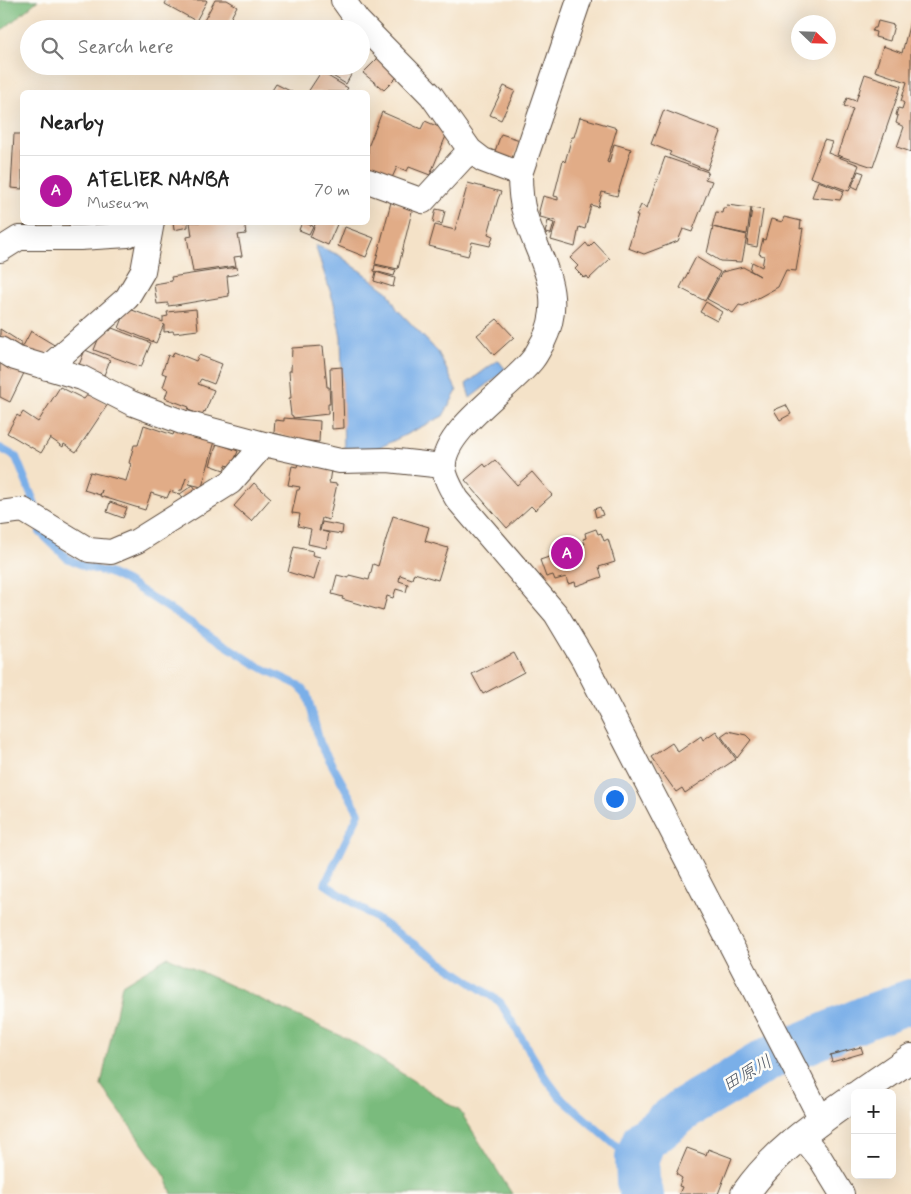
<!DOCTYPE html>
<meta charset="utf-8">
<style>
body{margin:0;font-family:Mynerve,"Klee One",sans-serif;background:#f2f2f2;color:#222}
.controls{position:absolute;right:15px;bottom:15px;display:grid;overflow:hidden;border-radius:8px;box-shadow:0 5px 20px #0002}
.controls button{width:45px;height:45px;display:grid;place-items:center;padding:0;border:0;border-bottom:1px solid #e0e0e0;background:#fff;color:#222;font:25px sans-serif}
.compass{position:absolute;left:791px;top:15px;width:45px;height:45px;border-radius:50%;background:#fff;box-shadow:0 5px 20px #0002;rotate:113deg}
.you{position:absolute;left:614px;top:798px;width:18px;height:18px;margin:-12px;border:4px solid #fff;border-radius:50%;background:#1a73e8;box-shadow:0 0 0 8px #1a73e833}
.badge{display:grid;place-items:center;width:32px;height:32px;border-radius:50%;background:#b5179e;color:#fff;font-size:16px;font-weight:700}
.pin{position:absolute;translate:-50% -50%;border:2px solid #fff;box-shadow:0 1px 5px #0006}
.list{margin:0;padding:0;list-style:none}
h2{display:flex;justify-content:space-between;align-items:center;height:65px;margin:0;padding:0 20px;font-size:21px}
h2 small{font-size:16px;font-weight:400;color:#767676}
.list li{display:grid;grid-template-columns:32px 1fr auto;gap:15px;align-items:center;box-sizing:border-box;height:70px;padding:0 20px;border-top:1px solid #e0e0e0}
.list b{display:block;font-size:19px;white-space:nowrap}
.list p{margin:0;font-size:16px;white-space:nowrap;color:#767676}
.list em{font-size:16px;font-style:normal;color:#767676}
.icon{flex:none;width:28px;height:28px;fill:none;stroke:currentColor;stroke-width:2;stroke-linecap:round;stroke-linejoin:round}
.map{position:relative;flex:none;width:911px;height:1194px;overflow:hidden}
.search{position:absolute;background:#fff;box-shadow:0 5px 20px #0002;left:20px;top:20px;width:350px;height:55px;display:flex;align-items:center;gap:12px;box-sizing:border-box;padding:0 18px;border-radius:28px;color:#767676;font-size:19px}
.panel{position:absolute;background:#fff;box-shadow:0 5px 20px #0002;left:20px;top:90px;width:350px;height:135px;border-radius:8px}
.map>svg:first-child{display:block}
</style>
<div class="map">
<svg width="911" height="1194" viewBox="0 0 911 1194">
<rect width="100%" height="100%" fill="#fdfcf7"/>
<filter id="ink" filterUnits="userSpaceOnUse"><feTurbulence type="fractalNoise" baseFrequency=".02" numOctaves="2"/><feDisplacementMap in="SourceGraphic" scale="10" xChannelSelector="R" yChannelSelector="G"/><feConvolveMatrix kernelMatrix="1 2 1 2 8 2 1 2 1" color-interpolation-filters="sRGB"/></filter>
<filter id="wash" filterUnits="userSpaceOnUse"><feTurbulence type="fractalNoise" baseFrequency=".0096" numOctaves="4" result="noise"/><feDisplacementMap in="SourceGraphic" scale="20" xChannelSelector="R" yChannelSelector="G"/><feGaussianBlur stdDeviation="1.12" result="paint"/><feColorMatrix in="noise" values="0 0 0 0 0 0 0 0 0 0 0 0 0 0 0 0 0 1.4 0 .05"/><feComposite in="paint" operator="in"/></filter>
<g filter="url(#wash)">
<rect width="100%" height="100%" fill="#f4e2c8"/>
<!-- forest -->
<path fill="#7abb7d" stroke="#5a724e" d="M0,0H38L0,32Z
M168,957L350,1040L460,1111L512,1194H172L166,1177L101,1085L122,985Z"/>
<!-- water -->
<path fill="#7aafe8" stroke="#5a6c83" d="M315,245L339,255L388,292L397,309L438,352L457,391L443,416L375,450L344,452L341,337L334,303Z
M498,360L506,370L470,398L466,384Z"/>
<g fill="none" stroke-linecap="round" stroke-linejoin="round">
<!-- stream -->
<path stroke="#7aafe8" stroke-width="8" d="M0,448L16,457L35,504L34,513
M40,532L67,558L86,567L109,573L126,581L258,666L298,685L307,694L320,743L359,813L325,884L500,1002L545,1077L560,1097L621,1150L637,1158"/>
<!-- river -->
<path stroke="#7aafe8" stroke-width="44" d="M642,1194L638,1181L637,1158L644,1140L684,1109L772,1057L865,1018L911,1001"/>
</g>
<g id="blocks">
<!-- building -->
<path fill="#e1ac87" d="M167,0H206L207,1L196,21L165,4Z
M215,0H227L237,6L225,29H202L200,28Z
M878,21L894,25L890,41L875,37L876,32L872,31L874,28H876Z
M910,22H911V152L897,147L904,127L896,123L898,116L896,115L898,108L902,109L904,103L901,101L907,82L875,71L883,46L902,53Z
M232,23L244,29H229Z
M379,57L399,75L384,90L363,73Z
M316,66H356L346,84Z
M321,72L348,88L345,92H308Z
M865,74L901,86L873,167L837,155L853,109L844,106L847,98L856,101Z
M276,84L292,92H271Z
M504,86L515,91L501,120L490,115Z
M664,110L721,132L707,170L669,155L671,152L651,144Z
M382,112L421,129L425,121L448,131L430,175L409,167L407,171L397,167L391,180L368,171V147Z
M580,117L617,128L607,162L609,163L614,144L631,149L617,196L602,192L598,207L591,205L585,229L579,227L575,247L551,240L556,221L540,217L539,211L543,196L558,200V197L554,196L563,160L565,162L572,137H574Z
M14,134H22V189L11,188Z
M501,134L520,140L513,161L494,154Z
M824,140L832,142L828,153L859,165L849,191L810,177Z
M665,157L708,172L705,179L712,181L692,232L683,229L678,241L644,254L628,248L638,216H636L641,205L647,208Z
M858,171L864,173L858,189L852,186Z
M818,181L844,191L840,200L812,197Z
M468,183L501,192L498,199L488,234L493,236L490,246L472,242L468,256L429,246L435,225L455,230Z
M391,202L413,207L398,269L375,264Z
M727,205L751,208L747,234L712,227L716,212L722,213L723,208H726Z
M752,208L763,210L757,247L747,245Z
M436,209L445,211L442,224L433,222Z
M784,217L801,221L800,229L803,228L796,271L786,270L778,287L743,306L739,305L733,313L707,299L722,272L743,267L760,276L750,270L752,262L762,267L764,256L759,254L763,239L765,240L771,219L782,222Z
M548,221L554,223L551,234L545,233Z
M69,222H126L125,228L69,225Z
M173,222H188V227L174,230Z
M190,222H244L246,234L238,235L242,256L234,257L236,266L193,272L187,237L192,236Z
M302,222L313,226L309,234L299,230Z
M316,222H338L328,245L310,237Z
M345,227L374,238L366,257L338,246Z
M713,227L747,235L742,262L720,261L707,253Z
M594,242L610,259L589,279L587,276L584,278L575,269L578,266L570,258L586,243L589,247Z
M696,257L720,272L705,301L680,288Z
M375,265L396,270L394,276L374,271Z
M237,267L238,274L227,276L229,296L176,305L168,306V303L157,304L154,284L172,281L171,277Z
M376,272L395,278L393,287L374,281Z
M706,302L722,312L717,321L700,312Z
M127,308L163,322V317L168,316L167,312L196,309L198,330L174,333L173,331L164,332V324L156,343L119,328Z
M497,319L514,337L494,355L477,335Z
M112,328L151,343L141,367L94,350L101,332L106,329L110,331Z
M0,329L22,343L19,347L0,336Z
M31,331L56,346L42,358L22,348Z
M323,346L327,387H329L330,404H328V414L293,418V416L291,415L289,398H291L289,371H291L292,348Z
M85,350L110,360L104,375L79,365Z
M174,352L196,361L199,355L222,364L214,384L201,379L198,384L214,390L205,412L204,411L202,415L188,410L189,407L165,398L168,389L163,387L167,375L162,373L168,355L172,357Z
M0,362L24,373L10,402L0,397Z
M342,367L344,428L332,429L330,368Z
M60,387L84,399L89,393L108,404L76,452L64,444L63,447L50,438L41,453L7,433L17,415L20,417L23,412L38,422Z
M786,405L791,414L780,420L774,410Z
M284,418L320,421L319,442L299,440L274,433L275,420L284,421Z
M144,425L173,435L176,428L215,441L202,487L189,484L191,480L186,478L182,490H180L179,494L170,491L167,498L151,493L145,510L100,496L102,490L100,495L84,490L90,472L126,481L131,464L129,463L134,445H138Z
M217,443L238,451L232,467L226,465L224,470L210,465Z
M495,460L517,485L532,472L552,495L535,510L531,506L507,528L465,480L484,464L486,467Z
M298,463L331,470L329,483L337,484L329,520L322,518L319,531H320L322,522L343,526L342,534L322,531L329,533L326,548L308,544L311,529L298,526L300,514L292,513L297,490H299L300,487L288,485L292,466L297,467Z
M254,483L271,498L251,521L234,506Z
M193,485L197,491L183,500L180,494Z
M110,502L127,508L123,518L107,512Z
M600,507L603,515L596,517L594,509Z
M393,516L429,527L425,541L448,548L438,580L414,573L412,579L400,575L399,581L408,584L406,592L396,589L393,598L387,596L383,611L342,599L343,597L332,594L337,575L349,578V575L369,580L373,564L378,566Z
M596,529L598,534L601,533L604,541L608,539L615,562L599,567L602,577L576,586L575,582L568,584L566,577L555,580L553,575L546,577L540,560L552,556L550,550L566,545L568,550L585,544L583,539L586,538L585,533Z
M294,547L313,551L312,555L320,557L314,580L288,572Z
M514,653L524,672L483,694L472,674Z
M716,731L736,759L685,793L682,788L676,792L651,757L672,743L678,752L701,736L703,740Z
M728,731L746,735L751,740L737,758L721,736Z
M861,1047L863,1053L832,1062L830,1055Z
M687,1148L706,1155L708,1149L732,1158L718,1194H679L682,1187L679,1186L682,1178L676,1174Z"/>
</g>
</g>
<g filter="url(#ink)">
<use href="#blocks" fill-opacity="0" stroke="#574638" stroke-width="1"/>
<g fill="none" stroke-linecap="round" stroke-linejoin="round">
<!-- street casing -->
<g stroke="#574638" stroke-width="26">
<path id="street" d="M343,0L358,21L431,95L470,150L483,160L520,174
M579,0L520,174C520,188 521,202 525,215C539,260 567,294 543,342C540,347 537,354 533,359C513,386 440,432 444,468C445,479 452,490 457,499L556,614L583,659L821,1119
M368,181L423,201L470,150
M0,250L19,238H80L128,235L148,222
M0,349L15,358L82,378L131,403L182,422L264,444L340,461L388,460L443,466
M47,368L127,298L143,271L152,222
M0,513L23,510L89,550L111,552L137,541L231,482L264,444
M801,1135L820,1158L842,1194"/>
</g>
<!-- secondary casing -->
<g stroke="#574638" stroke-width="30">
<path id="secondary" d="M860,1093L911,1058
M745,1194C773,1153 815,1124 855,1096"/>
</g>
<!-- street -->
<use href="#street" stroke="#fff" stroke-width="24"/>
<!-- secondary -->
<use href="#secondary" stroke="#fff" stroke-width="28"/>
</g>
</g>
<g text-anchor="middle" stroke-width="5" stroke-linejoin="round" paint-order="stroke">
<!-- water labels -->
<g font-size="18" font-style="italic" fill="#515965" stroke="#fdfcf7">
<text transform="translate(747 1073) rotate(-30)" y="6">田原川</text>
</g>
</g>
</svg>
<div class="controls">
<button>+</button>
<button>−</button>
</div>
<svg class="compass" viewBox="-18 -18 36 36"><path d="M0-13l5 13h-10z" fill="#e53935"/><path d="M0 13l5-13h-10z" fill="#767676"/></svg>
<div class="you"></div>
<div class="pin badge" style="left:567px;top:553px">A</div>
<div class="search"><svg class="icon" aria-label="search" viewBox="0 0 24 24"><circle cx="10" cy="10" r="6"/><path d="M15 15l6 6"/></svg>Search here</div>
<section class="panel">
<h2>Nearby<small></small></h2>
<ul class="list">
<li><span class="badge">A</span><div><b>ATELIER NANBA</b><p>Museum</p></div><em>70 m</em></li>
</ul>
</section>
</div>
